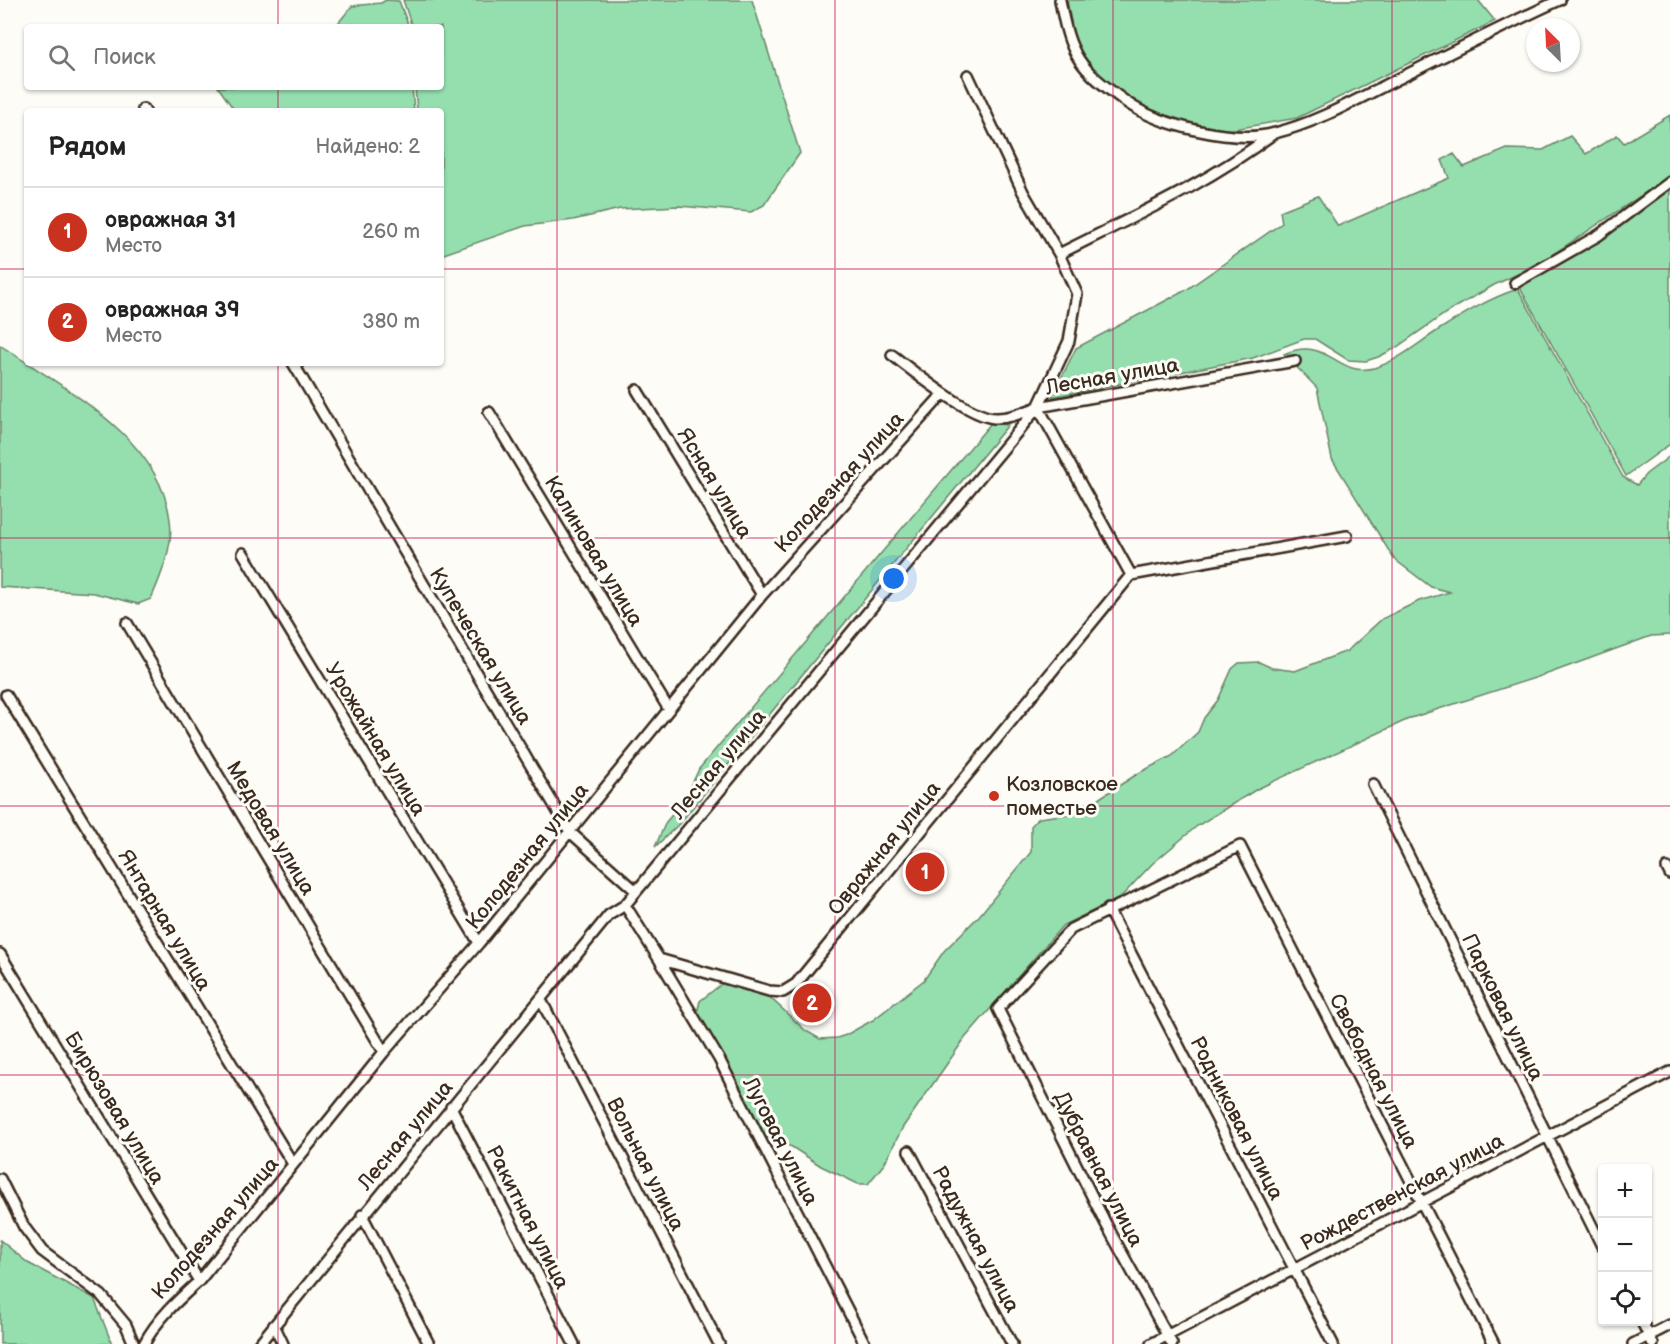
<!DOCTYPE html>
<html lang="ru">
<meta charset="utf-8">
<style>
body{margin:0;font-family:"Balsamiq Sans",sans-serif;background:#f6f6f6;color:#222}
.controls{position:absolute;right:18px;bottom:18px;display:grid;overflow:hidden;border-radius:6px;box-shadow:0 2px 4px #0004}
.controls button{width:54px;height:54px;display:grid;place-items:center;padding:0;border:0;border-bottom:2px solid #e0e0e0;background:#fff;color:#222;font:30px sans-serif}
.compass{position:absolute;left:1526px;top:18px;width:54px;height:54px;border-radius:50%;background:#fff;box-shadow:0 2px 4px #0004;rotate:336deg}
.you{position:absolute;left:894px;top:579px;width:21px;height:21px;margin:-15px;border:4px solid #fff;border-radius:50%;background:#1a73e8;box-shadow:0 0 0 9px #1a73e833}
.badge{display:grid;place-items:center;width:39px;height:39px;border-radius:50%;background:#c8321e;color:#fff;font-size:20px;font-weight:700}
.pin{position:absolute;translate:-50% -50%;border:3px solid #fff;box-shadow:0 2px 6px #0006}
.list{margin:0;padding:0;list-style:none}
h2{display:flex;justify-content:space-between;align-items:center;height:78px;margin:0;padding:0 24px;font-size:26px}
h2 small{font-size:20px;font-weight:400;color:#767676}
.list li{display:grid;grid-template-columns:39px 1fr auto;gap:18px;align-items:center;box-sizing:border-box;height:90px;padding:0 24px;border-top:2px solid #e0e0e0}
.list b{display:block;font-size:22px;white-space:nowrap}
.list p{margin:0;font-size:20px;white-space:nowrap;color:#767676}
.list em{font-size:20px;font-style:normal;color:#767676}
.icon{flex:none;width:33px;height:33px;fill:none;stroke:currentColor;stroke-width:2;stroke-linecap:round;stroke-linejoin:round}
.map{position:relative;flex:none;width:1670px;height:1344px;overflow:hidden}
.search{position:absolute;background:#fff;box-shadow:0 2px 4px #0004;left:24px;top:24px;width:420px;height:66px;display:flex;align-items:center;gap:15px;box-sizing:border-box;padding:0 21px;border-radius:6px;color:#767676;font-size:22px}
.panel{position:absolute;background:#fff;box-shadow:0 2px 4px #0004;left:24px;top:108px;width:420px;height:258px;border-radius:6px}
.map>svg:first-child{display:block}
</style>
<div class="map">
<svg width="1670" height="1344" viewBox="0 0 1670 1344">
<rect width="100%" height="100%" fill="#fdfcf7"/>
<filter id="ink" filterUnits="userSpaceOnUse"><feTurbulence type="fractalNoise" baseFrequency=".0167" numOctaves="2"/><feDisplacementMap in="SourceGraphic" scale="12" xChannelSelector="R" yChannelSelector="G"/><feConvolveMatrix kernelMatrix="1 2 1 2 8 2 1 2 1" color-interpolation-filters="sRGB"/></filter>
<g filter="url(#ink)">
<!-- green -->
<path fill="#95dfaf" stroke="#688466" stroke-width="1.5" d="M386,0L399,1L409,27H335L352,6L381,3Z
M403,0H752L800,153L764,205L751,212L679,206L620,209L573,220L525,226L441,255V111H417L415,87H441V27H412Z
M1067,0H1478L1495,21L1297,118L1223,131L1183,122L1139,105L1100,78L1076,50Z
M218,87H412L414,111H235Z
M1670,115V176L1537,265L1494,285L1446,313L1394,349L1378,357L1366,361L1348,360L1315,339H1304L1253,358L1052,397L1076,348L1186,290L1282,223L1280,211L1318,196L1338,226L1449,178L1442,160L1454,154L1464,167L1507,149L1543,150L1570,136L1586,154L1617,135L1624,143Z
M1670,187V444L1626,476L1516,281Z
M1518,289L1623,477L1637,485L1646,474L1670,456V635L1651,636L1550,673L1411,718L1257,789L1197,826L1152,864L1120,898L1063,925L965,1038L903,1127L884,1164L868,1184H858L821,1166L792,1147L765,1137L743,1101L731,1069L709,1038L697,1013L700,1001L724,982L765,993L806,1031L820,1039L837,1038L846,1035L873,1020L924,980L944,951L979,916L1031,852V826L1039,818L1076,813L1139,773L1172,756L1198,732L1204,718L1218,700L1232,669L1239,663L1259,662L1272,668L1295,671L1347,651L1382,619L1419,601L1450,592L1431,587L1394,559L1332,459L1317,388L1284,354C1329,335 1336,378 1374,368C1396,362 1417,344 1437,331C1462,315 1489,298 1518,289Z
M0,345C62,388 160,436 170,520C174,545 161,576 151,599L138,604L94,593L0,587Z
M991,423L1008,425L680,823L655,847L666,822L684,801L699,769Z
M0,1240L28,1263L94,1298L112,1344H0Z"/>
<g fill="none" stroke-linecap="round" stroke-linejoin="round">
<!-- minor casing -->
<g stroke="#3b2a1e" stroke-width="14">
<path id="minor" d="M1060,0C1070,57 1079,68 1126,102C1160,126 1235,144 1275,133C1316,123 1354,101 1392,82C1448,54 1503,26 1560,0
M143,109L145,111
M1059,254C1134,216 1205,185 1273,134
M1515,283L1599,235L1670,182
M892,355C913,371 968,416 994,418C1009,419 1024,412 1038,407L1295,361
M293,363L570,832L636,891
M637,390L762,595
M489,412L668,708
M243,553L479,943
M1131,575L1347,536
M127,623L384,1052
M6,695L293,1164
M1373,784L1602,1246
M1667,868L1670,874
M625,905L659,959L769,991L783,992L796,984L1131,575L1038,407
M1108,909L1333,1344
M0,954L199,1281
M659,959L719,1059L865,1344
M541,1000L719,1344
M451,1107L574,1344
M909,1151L1012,1344
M0,1179L24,1227L42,1251L101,1295L126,1325L134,1344
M362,1215L429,1344
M1642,1322L1653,1344
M274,1325L283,1344
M144,1344C157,1319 178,1300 199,1281L384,1052L479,943L762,595L943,394
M259,1344L609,915L625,905L1038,407L1069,341L1077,294L1059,254L1023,192L968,75
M1151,1344L1670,1072
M1172,1344L1106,1224L998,1009L1071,929L1240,846L1494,1344
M1633,1344L1670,1325"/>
</g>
<!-- minor -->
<use href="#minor" stroke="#fdfcf7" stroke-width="9"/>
</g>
</g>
<!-- grid -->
<path fill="none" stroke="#c2185b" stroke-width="1.5" stroke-opacity="0.55" d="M278,0V27M557,0V1344M835,0V1344M1113,0V1344M1392,0V1344M278,87V111M0,269H27M441,269H1670M278,363V1344M0,538H1670M0,806H1670M0,1075H1670"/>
<!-- markers -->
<circle fill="#c8321e" stroke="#fdfcf7" stroke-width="2" cx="994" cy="796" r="6"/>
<g text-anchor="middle" stroke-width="6" stroke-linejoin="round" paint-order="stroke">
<!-- street labels -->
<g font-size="21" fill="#3b2a1e" stroke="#fdfcf7">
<text transform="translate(1112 376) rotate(-10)" y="7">Лесная улица</text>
<text transform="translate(839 482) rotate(-48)" y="7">Колодезная улица</text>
<text transform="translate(715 483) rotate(59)" y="7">Ясная улица</text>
<text transform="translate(594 551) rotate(59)" y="7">Калиновая улица</text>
<text transform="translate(481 646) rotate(59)" y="7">Купеческая улица</text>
<text transform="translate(376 739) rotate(59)" y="7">Урожайная улица</text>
<text transform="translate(718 764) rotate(-50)" y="7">Лесная улица</text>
<text transform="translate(271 828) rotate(59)" y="7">Медовая улица</text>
<text transform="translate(884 848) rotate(-51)" y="7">Овражная улица</text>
<text transform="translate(527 856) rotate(-51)" y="7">Колодезная улица</text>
<text transform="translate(165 920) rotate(59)" y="7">Янтарная улица</text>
<text transform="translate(1503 1007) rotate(64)" y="7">Парковая улица</text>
<text transform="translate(1374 1071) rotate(63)" y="7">Свободная улица</text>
<text transform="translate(115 1108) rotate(59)" y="7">Бирюзовая улица</text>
<text transform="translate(1237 1118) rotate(63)" y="7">Родниковая улица</text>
<text transform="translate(405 1135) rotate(-50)" y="7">Лесная улица</text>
<text transform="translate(781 1141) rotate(63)" y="7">Луговая улица</text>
<text transform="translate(646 1164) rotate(63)" y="7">Вольная улица</text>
<text transform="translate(1099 1169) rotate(63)" y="7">Дубравная улица</text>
<text transform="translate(1402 1192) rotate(-28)" y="7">Рождественская улица</text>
<text transform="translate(528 1217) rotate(63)" y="7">Ракитная улица</text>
<text transform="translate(215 1228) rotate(-49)" y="7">Колодезная улица</text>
<text transform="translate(976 1239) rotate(62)" y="7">Радужная улица</text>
</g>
<!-- poi labels -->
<g font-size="21" fill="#3b2a1e" stroke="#fdfcf7" text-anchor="start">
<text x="1006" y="791">Козловское<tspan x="1006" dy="24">поместье</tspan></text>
</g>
</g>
</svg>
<div class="controls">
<button>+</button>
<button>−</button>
<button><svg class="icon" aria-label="locate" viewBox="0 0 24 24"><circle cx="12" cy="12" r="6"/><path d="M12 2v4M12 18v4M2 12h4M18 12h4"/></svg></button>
</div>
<svg class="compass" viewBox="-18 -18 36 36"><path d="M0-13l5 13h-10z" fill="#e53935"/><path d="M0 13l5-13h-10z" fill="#767676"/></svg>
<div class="you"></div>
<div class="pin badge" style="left:925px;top:872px">1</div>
<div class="pin badge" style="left:812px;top:1003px">2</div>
<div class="search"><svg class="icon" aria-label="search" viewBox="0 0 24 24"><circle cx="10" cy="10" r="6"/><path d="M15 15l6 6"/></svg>Поиск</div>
<section class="panel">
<h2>Рядом<small>Найдено: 2</small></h2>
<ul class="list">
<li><span class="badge">1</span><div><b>овражная 31</b><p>Место</p></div><em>260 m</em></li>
<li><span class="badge">2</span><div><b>овражная 39</b><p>Место</p></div><em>380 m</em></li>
</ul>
</section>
</div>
